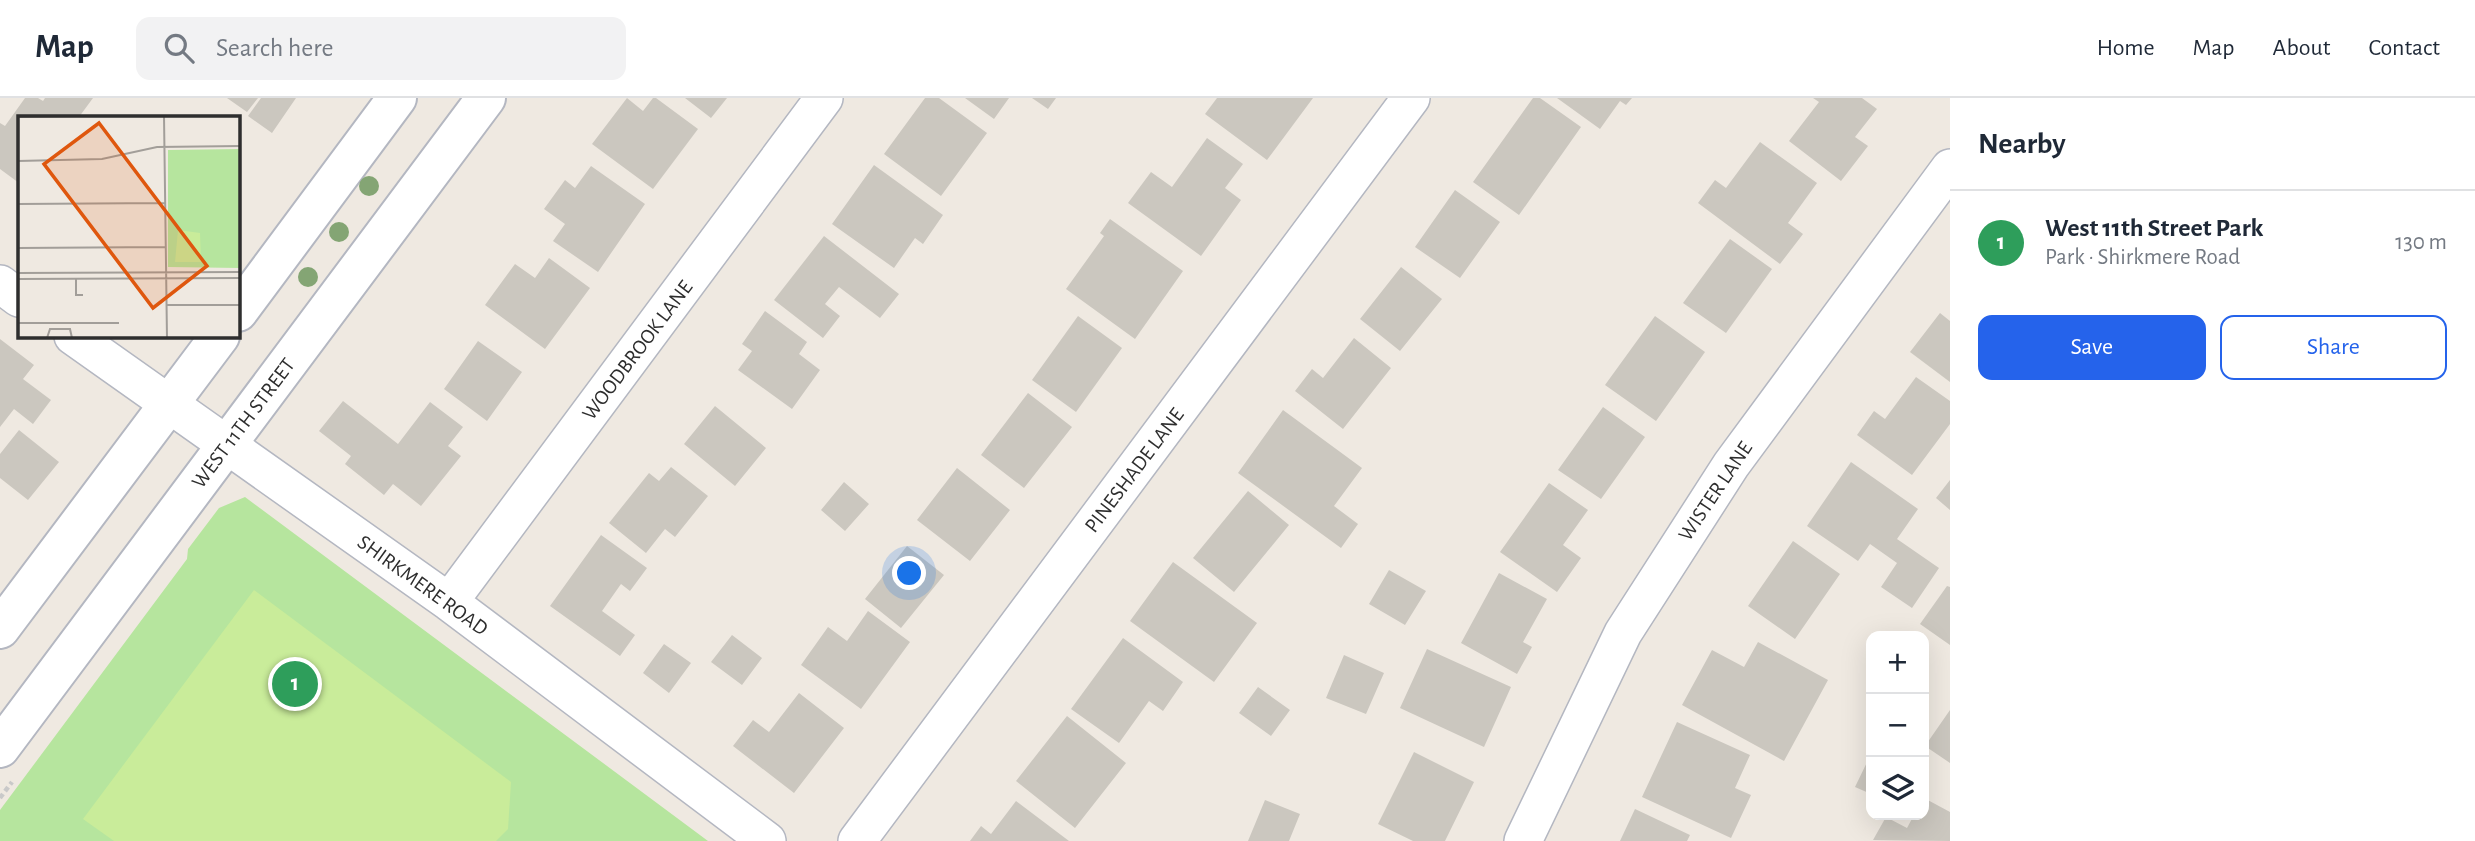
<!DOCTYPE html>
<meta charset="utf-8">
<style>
body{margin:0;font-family:"Alegreya Sans",sans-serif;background:#f2f2f3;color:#1f2937}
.controls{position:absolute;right:21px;bottom:21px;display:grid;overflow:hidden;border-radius:14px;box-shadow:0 7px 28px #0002}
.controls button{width:63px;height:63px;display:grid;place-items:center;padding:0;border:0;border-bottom:2px solid #e0e1e3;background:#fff;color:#1f2937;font:35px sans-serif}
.you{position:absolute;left:910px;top:476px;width:24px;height:24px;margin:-18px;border:5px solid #fff;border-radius:50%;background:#1a73e8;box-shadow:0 0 0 10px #1a73e833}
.badge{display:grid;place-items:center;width:46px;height:46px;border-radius:50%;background:#2563eb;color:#fff;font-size:23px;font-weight:700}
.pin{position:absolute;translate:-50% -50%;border:4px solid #fff;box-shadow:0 2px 7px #0006}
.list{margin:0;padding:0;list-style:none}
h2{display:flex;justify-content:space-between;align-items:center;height:91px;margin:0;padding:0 28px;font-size:30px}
h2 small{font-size:23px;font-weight:400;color:#747a83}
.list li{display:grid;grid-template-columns:46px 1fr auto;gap:21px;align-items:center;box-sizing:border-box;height:105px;padding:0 28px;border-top:2px solid #e0e1e3}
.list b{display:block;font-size:26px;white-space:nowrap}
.list p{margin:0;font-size:23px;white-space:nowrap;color:#747a83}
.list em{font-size:23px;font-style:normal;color:#747a83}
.actions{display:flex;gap:14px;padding:21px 28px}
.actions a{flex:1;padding:16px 0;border:2px solid #2563eb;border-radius:14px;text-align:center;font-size:24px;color:#2563eb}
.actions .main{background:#2563eb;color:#fff}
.icon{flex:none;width:38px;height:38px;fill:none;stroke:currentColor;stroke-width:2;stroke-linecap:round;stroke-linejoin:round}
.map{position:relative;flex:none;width:1950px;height:743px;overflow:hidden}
header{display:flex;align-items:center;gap:42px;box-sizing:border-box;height:98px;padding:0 35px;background:#fff;border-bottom:2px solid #e0e1e3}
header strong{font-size:33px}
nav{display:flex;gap:38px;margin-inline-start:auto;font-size:24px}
.search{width:490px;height:63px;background:#f2f2f3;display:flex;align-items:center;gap:18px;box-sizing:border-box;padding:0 24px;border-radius:14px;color:#747a83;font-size:26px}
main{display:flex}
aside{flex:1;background:#fff}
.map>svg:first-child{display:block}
</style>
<header>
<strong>Map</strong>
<div class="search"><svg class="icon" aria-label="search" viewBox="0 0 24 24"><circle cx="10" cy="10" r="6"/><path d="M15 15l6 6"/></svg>Search here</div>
<nav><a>Home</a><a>Map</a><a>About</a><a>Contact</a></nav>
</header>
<main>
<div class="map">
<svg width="1950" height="743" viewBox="0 0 1950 743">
<rect width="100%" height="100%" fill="#efe9e1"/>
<!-- green -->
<path fill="#b6e59e" d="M245,399L708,743H0V712L187,461L188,451L219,410Z"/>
<!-- pitch -->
<path fill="#c9ec9a" d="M254,492L511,684L508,731L496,743H114L83,721Z"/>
<!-- building -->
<path fill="#cbc7bf" d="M25,0H38L43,3L45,0H93L79,19H19V85L0,71V25L5,28Z
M227,0H258L247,14Z
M261,0H296L272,35L248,18Z
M627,0L643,13L653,0H656L698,31L653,91L592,46Z
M685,0H727L711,20Z
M925,0H939L987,35L941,98L884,56Z
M965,0H1009L994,21Z
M1032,0H1056L1048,11Z
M1217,0H1313L1267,62L1205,16Z
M1533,0H1540L1581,29L1519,117L1473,84Z
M1557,0H1632L1626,7L1620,3L1600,31Z
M1813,0H1862L1877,11L1855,39L1868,48L1841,83L1789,43L1819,4Z
M1207,40L1243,66L1225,90L1241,102L1201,158L1128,105L1151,74L1172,89Z
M1760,44L1817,85L1788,125L1803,136L1780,166L1698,105L1715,82L1726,90Z
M874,67L943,117L923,146L915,140L894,170L832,126Z
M591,68L645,106L598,174L553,143L565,126L544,111L565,82L575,90Z
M1455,92L1500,124L1460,180L1415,149Z
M1110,121L1183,173L1135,241L1066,191L1104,138L1100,135Z
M824,138L899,196L880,220L839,189L825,206L840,218L823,240L774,202Z
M1730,141L1772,171L1726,235L1683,205Z
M549,160L590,190L545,251L485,207L515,166L535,180Z
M1401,169L1442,201L1400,253L1360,221Z
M765,213L807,244L799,256L820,272L792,311L738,272L752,253L742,246Z
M1940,215L1950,223V284L1910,254Z
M1078,218L1122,250L1076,314L1032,282Z
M1655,218L1705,254L1656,323L1605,287Z
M1354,240L1391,270L1343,331L1295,293L1312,271L1323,280Z
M0,241L34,267L23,281L51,302L33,326L14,311L0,329Z
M478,243L522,274L487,323L444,291Z
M1916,279L1950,303V326L1912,377L1857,337L1874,313L1885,321Z
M1028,295L1072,329L1024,390L981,357Z
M343,303L398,346L430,304L463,329L448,348L461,358L421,408L393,386L384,397L345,366L351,358L319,333Z
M715,308L766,350L735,388L684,346Z
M1603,309L1645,339L1601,401L1558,372Z
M1283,312L1362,370L1334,408L1358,426L1341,450L1238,375Z
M19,332L59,364L28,402L0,380V356Z
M1851,364L1918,411L1897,441L1939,470L1912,510L1881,489L1897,465L1870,446L1858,463L1807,428Z
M671,369L708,398L675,439L665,431L646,455L609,425L649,375L659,383Z
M957,370L1010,412L970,463L917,422Z
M1950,382V412L1936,400Z
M844,384L869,406L845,433L821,412Z
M1549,385L1588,412L1563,447L1581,460L1557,494L1500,454Z
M1248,393L1289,427L1234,494L1193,460Z
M601,437L647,470L630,493L621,486L602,513L635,537L620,558L550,508Z
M1793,443L1840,476L1795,541L1748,508Z
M907,448L944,477L901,530L865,501Z
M1173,464L1257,525L1214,584L1130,523Z
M1389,472L1426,493L1405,527L1369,506Z
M1499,475L1547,501L1523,544L1532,549L1517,576L1461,545Z
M1947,488L1950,489V547L1920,526Z
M868,513L910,544L861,611L801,567L828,529L847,543Z
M732,537L762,560L742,587L711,564Z
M1123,540L1183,584L1163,613L1149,603L1119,645L1071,611Z
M1758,544L1828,582L1784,663L1682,607L1712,552L1744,569Z
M664,546L691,565L669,595L643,575Z
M1427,551L1511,589L1484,649L1400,610Z
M1344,557L1384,575L1366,616L1326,600Z
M1258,589L1290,612L1271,638L1239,615Z
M799,595L844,630L794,695L733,648L753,622L769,634Z
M1950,612V665L1925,648Z
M1067,618L1126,665L1075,730L1016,683Z
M1677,624L1750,657L1735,690L1751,697L1731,740L1642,699Z
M1414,654L1474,684L1445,743H1413L1378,726Z
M1871,656V696L1855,689Z
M1924,700L1950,714V743L1873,742L1886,719L1907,730L1914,717H1924Z
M1265,702L1300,716L1289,743H1248Z
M1016,703L1069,743H970L981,728L991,736Z
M1635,711L1690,737L1687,743H1620Z"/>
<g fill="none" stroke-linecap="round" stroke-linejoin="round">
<!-- minor casing -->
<g stroke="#b4b7c1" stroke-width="40">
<path id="minor" d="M0,186L19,200
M73,238L449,504L767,743
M449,504L824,0
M857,743L1411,0
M1523,743L1623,535L1731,367L1950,70"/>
</g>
<!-- secondary casing -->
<g stroke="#b4b7c1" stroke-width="42">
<path id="secondary" d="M238,214L397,0
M0,531L220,238
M0,650L486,0"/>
</g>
<!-- path -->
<path stroke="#c9c9c9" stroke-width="4.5" stroke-dasharray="5 3.5" stroke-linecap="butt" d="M0,700L12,684"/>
<!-- minor -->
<use href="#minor" stroke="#fff" stroke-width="37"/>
<!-- secondary -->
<use href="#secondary" stroke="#fff" stroke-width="38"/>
</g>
<!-- trees -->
<g fill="#84a574">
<circle cx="369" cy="88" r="10"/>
<circle cx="339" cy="134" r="10"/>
<circle cx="308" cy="179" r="10"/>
</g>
<g text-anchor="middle" stroke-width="6" stroke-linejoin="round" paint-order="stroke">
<!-- street labels -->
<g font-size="21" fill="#2e2e2e" stroke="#fff">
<text transform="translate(637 252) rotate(-53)" y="7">WOODBROOK LANE</text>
<text transform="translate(243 325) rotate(-53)" y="7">WEST 11TH STREET</text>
<text transform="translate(1134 372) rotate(-53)" y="7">PINESHADE LANE</text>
<text transform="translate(1715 393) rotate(-56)" y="7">WISTER LANE</text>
<text transform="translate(423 487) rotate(36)" y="7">SHIRKMERE ROAD</text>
</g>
</g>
<!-- overview -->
<g transform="translate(18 18)">
<rect width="222" height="222" fill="#efe9e1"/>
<path d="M222,33V152L150,151V34Z" fill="#b6e59e"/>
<path d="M160,114L182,117L183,146H157Z" fill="#c9ec9a"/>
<path fill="none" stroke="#a29e99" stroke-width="2" d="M146,0L149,222M0,1L59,0M0,45L84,43L139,31L223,30M0,88L147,87M0,132L147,131M0,157L223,156M0,163L223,162M58,163V179H65M148,189H223M0,207H101M29,222L32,213H52L54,222"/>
<path fill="#df570e" fill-opacity="0.15" stroke="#df570e" stroke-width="3.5" d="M81,7L189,150L135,192L26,48Z"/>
<rect width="222" height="222" fill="none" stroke="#2e2e2e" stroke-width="3.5"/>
</g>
</svg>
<div class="controls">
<button>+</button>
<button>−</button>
<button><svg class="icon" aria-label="layers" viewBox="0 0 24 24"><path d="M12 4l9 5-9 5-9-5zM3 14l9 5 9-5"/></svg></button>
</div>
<div class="you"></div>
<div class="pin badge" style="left:295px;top:586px;background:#2e9e5b">1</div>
</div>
<aside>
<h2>Nearby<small></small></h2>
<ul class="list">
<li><span class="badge" style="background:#2e9e5b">1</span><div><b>West 11th Street Park</b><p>Park · Shirkmere Road</p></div><em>130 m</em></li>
</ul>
<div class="actions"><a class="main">Save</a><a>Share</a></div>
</aside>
</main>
